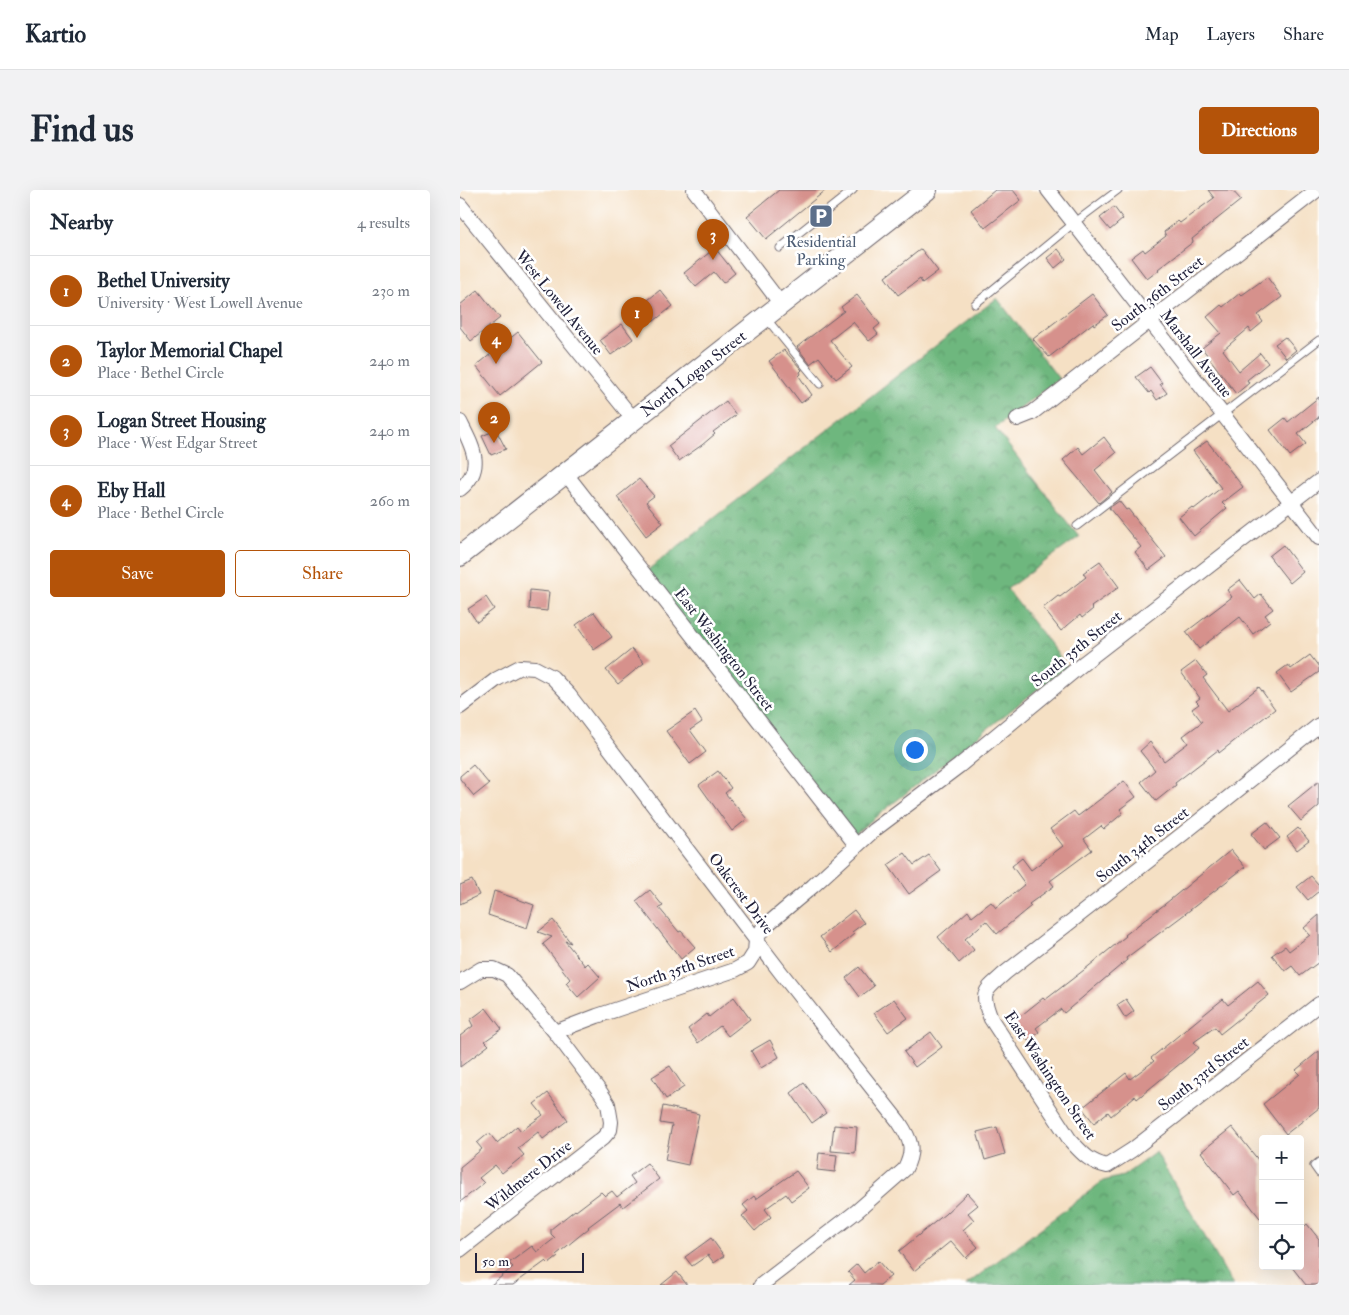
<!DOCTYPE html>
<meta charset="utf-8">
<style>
body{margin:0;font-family:"IM FELL Double Pica",serif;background:#f2f2f3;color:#1f2937}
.controls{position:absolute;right:15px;bottom:15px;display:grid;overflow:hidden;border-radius:5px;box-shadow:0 5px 20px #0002}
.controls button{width:45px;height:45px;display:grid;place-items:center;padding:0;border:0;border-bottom:1px solid #e0e1e3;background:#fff;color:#1f2937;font:25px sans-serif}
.scale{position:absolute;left:15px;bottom:12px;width:109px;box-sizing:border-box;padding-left:5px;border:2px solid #22223b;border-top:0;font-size:14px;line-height:18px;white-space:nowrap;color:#22223b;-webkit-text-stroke:4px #fff;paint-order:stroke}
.you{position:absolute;left:454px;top:559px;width:18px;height:18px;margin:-12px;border:4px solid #fff;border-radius:50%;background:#1a73e8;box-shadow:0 0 0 8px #1a73e833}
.badge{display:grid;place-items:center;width:32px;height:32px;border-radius:50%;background:#b45309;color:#fff;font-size:16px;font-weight:700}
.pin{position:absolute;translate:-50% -41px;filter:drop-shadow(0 1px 2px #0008)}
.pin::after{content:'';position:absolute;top:26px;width:18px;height:15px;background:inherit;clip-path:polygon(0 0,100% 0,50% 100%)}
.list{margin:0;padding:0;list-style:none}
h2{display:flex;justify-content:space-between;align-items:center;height:65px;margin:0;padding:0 20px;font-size:21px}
h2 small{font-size:16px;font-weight:400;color:#747a83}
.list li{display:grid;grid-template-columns:32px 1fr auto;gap:15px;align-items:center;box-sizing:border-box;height:70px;padding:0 20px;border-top:1px solid #e0e1e3}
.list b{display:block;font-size:19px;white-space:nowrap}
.list p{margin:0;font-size:16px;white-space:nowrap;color:#747a83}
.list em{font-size:16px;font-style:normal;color:#747a83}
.actions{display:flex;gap:10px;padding:15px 20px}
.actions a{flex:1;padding:11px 0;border:1px solid #b45309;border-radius:5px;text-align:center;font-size:18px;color:#b45309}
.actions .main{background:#b45309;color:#fff}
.icon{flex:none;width:28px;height:28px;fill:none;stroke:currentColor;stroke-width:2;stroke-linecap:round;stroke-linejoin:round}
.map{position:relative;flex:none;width:859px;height:1095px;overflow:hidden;border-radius:5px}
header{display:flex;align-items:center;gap:30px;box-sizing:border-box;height:70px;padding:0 25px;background:#fff;border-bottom:1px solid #e0e1e3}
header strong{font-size:24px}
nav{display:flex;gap:28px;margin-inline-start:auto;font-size:18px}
.intro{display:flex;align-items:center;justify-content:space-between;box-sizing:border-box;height:120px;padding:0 30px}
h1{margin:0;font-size:35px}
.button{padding:12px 22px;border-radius:5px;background:#b45309;color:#fff;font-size:18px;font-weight:700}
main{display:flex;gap:30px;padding:0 30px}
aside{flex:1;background:#fff;border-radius:5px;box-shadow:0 5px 20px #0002}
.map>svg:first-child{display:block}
</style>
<header>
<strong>Kartio</strong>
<nav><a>Map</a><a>Layers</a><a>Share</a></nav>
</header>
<div class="intro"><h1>Find us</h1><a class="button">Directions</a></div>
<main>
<aside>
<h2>Nearby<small>4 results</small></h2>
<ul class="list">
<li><span class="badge">1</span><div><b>Bethel University</b><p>University · West Lowell Avenue</p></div><em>230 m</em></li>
<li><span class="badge">2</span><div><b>Taylor Memorial Chapel</b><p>Place · Bethel Circle</p></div><em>240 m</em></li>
<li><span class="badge">3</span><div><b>Logan Street Housing</b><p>Place · West Edgar Street</p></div><em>240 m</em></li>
<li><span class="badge">4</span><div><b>Eby Hall</b><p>Place · Bethel Circle</p></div><em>260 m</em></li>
</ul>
<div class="actions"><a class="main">Save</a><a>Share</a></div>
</aside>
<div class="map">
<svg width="859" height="1095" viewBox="0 0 859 1095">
<defs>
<pattern id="forest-crowns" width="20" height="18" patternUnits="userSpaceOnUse" patternTransform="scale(1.25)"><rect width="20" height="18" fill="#6eb77e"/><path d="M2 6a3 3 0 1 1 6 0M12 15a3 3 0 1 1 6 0" fill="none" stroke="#5a9468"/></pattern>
</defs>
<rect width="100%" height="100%" fill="#fff"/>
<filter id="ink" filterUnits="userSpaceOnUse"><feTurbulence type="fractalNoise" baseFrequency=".02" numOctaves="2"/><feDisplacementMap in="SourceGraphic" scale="10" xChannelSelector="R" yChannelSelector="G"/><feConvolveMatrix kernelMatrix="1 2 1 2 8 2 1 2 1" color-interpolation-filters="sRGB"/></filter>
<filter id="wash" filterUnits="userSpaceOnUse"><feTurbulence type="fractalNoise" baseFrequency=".0096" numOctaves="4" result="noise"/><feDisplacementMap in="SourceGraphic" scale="20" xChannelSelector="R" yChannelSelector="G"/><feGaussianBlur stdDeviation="1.12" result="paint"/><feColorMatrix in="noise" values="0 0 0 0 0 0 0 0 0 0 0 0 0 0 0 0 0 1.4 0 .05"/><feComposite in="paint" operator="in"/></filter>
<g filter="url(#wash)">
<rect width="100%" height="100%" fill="#f5e0c4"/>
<!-- forest -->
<path fill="url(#forest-crowns)" stroke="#486c5c" d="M537,108L599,189L535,238L619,347L547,399L607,476L393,645L185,382Z
M696,962L773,1095H506L643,991L663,986Z"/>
<g id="blocks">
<!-- building -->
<path fill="#d6918c" d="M319,0H366L306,49L287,26Z
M535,0H553L561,10L525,38L511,20Z
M748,0H772L781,10L732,49L733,52L698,79L699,80L687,89L671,68L683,59L685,62L706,46L704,42L718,31L720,33L754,8Z
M654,17L663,29L650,40L640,28Z
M255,58L275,83L263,93L254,82L236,97L224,83Z
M461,59L478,81L462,93L460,89L438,105L425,87Z
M598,59L606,69L595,78L587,68Z
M807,87L822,107L798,125L803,132L791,142L789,138L763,160L779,181L800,163L808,173L787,190L789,193L776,204L742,158L761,143L747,127L761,115L763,117L780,103L782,105Z
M18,100L40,128L11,151L0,137V115Z
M200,100L213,116L194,131L182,115Z
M632,104L648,125L634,135L633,133L589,167L573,149Z
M397,105L420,134L414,139L418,144L409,151L393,132L370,150L392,177L376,189L359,167L350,174L337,157L384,121L381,117Z
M162,134L173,149L151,165L140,150Z
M58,142L82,172L40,206L16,176Z
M825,147L836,160L826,168L815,154Z
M324,160L342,180L340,182L341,184L339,186L352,205L341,213L309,171Z
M690,177L702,193L700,194L707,203L697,210L691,201L689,203L676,187Z
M859,207V227L838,244L846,254L830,266L810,240L825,228L828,232Z
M266,211L276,225L253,242L255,244L242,255L219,271L208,256Z
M36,240L46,259L31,265L22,246Z
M644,247L656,263L635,280L652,302L639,313L603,270L618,257L623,264Z
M747,251L783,297L762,313L767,318L734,346L719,327L732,317L734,319L761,298L733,261Z
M179,289L194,306L186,312L203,333L186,346L157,307Z
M659,311L666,320L668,319L706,367L689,380L675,362L681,357L649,318Z
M823,355L843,382L830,393L809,366Z
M640,371L659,397L631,417L633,419L622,428L620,425L601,441L583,418L598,406L600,407L626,387L623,383Z
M780,390L795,409L801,404L813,419L805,425L810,431L793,444L780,427L739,459L726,442L772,407L767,400Z
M70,400L89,402L87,421L69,419Z
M26,407L34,419L17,432L8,419Z
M134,422L152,447L134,460L116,435Z
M172,459L184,473L158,494L146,480Z
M850,465L859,477V482L831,502L817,483L828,475L831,479Z
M736,471L747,485L743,488L768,521L799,497L815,519L759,563L758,560L715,593L716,595L696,611L681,592L695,580L680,561L690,552L704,571L728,553L723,546L742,532L732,519L739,514L736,511L740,508L721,482Z
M235,521L242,532L230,540L246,562L230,574L206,541Z
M13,575L29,594L14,606L0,589V586Z
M258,581L271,598L265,603L287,629L272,641L239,595Z
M664,591L676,607L660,619L663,623L644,639L641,636L624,649L632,660L590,691L594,696L569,714L571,716L537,744L526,731L505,749L514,760L499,773L478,747L508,721L512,727L531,712L536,718L565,694L552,676L562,668L571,680L603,656L590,639L614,621L618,626Z
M859,591V616L841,631L828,616Z
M807,632L820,648L804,660L791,644Z
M838,638L849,651L837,660L827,647Z
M771,660L785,677L721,727L666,768L667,770L604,823L601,819L576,838L579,842L568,851L553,832L583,808L585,810L624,780L666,746L665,745L705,714Z
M445,663L454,675L469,665L481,681L449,704L428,675Z
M851,686L859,695V701L848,710L837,697Z
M12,690L19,705L0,714V695Z
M190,700L203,716L199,718L219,742L221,741L235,757L221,769L176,711Z
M34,701L74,715L67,738L28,725Z
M394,720L404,733L392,742L394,744L372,762L360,747Z
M859,725V772L840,786L832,776L825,781L812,765L825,756L829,761L850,745L844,738Z
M93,730L111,753L105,751L125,776L128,773L140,787L118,807L106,793L110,789L83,754L92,747L78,742Z
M399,777L414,796L400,807L386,788Z
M798,791L809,805L760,844L755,837L734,852L739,858L677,909L675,906L651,926L648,922L634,933L622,918L666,883L670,889L694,871L691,868L763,809L768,815Z
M274,807L290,829L268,846L260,836L238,853L228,839L247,824L249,827Z
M434,809L448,828L428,842L414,823Z
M666,809L674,821L665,828L657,815Z
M26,818L42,839L25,851L29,855L0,877V846L13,836L10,830Z
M471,842L482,857L455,877L444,862Z
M310,850L319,867L301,878L291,861Z
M859,861V918L826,944L803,914L840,884L836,880Z
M210,876L224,897L206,909L192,887Z
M344,893L366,923L352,933L331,903Z
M88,903L108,930L83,949L78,942L58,958L64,965L42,983L35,975L19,988L24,993L0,1012V977L22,959L17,953L29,943L37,953L57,936L61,941L83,925L74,914Z
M203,916L239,924L228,975L205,970L212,935L200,933Z
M374,935L397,937L395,963L371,961Z
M537,937L545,964L525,970L517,942Z
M772,937L803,976V1032L779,1001L774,1005L741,962Z
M359,963L377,965L375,982L357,980Z
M187,973L199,989L163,1017L160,1013L128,1037L129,1038L96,1065L98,1067L89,1074L86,1071L53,1095H31L53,1077L49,1073L72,1056L77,1062L95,1048L91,1044V1039L115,1020L116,1021L141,1002L145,1006L152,1001L157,1007L175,993L170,986Z
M336,981L349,998L331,1011L326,1004L305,1019L311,1027L295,1041L282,1026L288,1021L283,1015L294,1006L296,1009Z
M507,1003L518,1015L508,1023L514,1030L503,1040L518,1057L506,1068L491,1051L454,1081L439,1061L485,1024Z
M847,1034L859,1049V1095H846L831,1076H840V1040Z
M251,1048L264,1066L254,1073L248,1065L232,1076L225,1067Z
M418,1071L431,1086L420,1095H389L395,1090L388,1082L397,1074L404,1083Z
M217,1082L227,1095H201Z"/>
</g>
</g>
<g filter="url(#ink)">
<use href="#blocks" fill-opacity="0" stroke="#6c646b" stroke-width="1"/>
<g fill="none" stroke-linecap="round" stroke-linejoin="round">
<!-- lane casing -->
<g stroke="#6c646b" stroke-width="9">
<path id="lane" d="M320,58L393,0
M515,114L614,33L658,0
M306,128L360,194
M617,336L859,150
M859,972L854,976L859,983"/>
</g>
<!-- street casing -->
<g stroke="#6c646b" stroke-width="16">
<path id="street" d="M234,0L321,114
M588,0L859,348
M0,15L174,230
M557,229L572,223L857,0
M0,232C12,256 26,278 0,299
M106,284L396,655
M0,517L37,489L60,477L75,478L92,487L109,505L322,784L439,932C451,950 455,959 445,979L397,1021L301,1095
M859,535L724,643L545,783C524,802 520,801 531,829L610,950C622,963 629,972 647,976L672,960L859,814
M0,792L21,779H34L47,785L95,842L141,903L148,914L151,932L150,940L143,948L0,1060
M95,842L137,826L275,780L288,773L295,762L296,750L303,738L353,696L414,640L499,576L625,472L859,291"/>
</g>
<!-- secondary casing -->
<g stroke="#6c646b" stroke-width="22">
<path id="secondary" d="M0,366L467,0"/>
</g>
<!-- lane -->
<use href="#lane" stroke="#fff" stroke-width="7"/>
<!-- street -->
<use href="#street" stroke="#fff" stroke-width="14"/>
<!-- secondary -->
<use href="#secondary" stroke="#fff" stroke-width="20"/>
</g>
</g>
<!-- icons -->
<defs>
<g id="parking-square" transform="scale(1.25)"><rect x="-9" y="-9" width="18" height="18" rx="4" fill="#5c6f8a" stroke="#fff"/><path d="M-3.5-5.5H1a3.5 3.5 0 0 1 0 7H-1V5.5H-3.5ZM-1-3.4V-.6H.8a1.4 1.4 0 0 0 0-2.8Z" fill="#fff"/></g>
</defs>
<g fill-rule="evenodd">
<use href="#parking-square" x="361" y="26"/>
</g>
<g text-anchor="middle" stroke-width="5" stroke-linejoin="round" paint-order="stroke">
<!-- service labels -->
<g font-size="16" fill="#4e5e75" stroke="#fff">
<text x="361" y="57">Residential<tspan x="361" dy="18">Parking</tspan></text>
</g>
<!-- street labels -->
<g font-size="16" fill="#22223b" stroke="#fff">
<text transform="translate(697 103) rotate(-38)" y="6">South 36th Street</text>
<text transform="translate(100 112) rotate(51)" y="6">West Lowell Avenue</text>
<text transform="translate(737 163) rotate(52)" y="6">Marshall Avenue</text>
<text transform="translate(233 183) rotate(-38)" y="6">North Logan Street</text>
<text transform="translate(616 458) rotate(-39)" y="6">South 35th Street</text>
<text transform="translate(265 459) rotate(52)" y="6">East Washington Street</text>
<text transform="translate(682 654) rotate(-38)" y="6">South 34th Street</text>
<text transform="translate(282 703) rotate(53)" y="6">Oakcrest Drive</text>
<text transform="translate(220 778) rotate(-19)" y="6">North 35th Street</text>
<text transform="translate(743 883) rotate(-38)" y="6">South 33rd Street</text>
<text transform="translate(591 885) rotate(56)" y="6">East Washington Street</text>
<text transform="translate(68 985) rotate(-38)" y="6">Wildmere Drive</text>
</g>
</g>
</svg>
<div class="controls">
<button>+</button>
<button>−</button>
<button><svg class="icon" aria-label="locate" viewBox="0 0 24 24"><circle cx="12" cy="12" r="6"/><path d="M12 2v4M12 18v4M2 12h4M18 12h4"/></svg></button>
</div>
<div class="scale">50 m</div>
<div class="you"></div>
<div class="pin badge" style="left:177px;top:148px">1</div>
<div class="pin badge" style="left:34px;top:253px">2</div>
<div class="pin badge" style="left:253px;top:70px">3</div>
<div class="pin badge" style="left:36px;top:174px">4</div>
</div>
</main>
